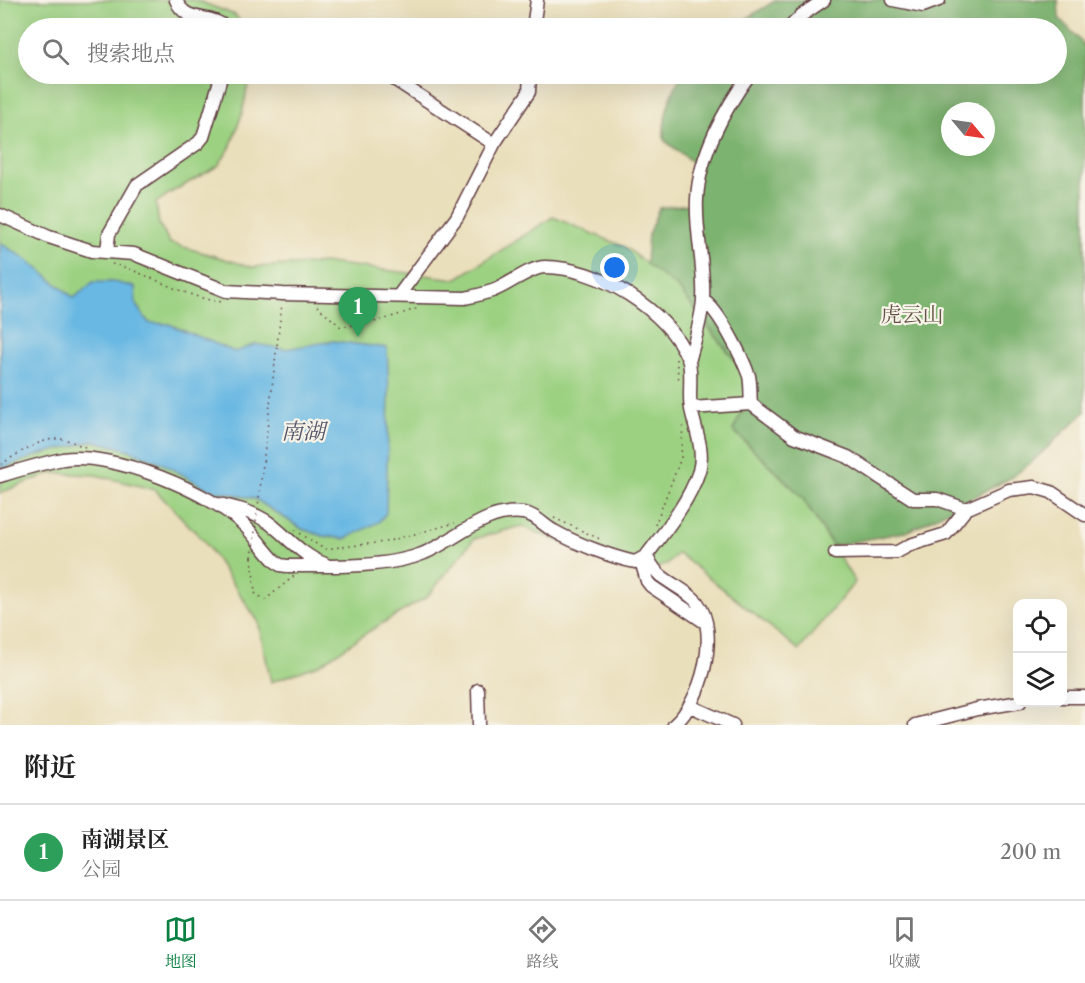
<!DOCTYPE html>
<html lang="zh">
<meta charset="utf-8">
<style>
body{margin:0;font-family:"Libre Caslon Text","Noto Serif SC",serif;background:#f6f6f6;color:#222}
.controls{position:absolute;right:18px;bottom:18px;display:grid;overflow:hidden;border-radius:12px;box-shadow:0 6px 24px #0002}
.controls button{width:54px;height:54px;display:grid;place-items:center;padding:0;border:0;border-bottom:2px solid #e0e0e0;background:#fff;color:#222;font:30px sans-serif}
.compass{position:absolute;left:941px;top:102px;width:54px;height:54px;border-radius:50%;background:#fff;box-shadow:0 6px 24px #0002;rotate:119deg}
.you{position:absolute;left:615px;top:268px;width:21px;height:21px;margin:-15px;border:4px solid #fff;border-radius:50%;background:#1a73e8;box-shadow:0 0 0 9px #1a73e833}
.badge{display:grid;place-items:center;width:39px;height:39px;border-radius:50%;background:#0b8043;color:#fff;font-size:20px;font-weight:700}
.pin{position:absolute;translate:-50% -50px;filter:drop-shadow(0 2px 3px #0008)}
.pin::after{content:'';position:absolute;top:32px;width:21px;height:18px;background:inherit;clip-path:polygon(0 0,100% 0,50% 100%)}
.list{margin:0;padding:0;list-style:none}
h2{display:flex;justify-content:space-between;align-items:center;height:78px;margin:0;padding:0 24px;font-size:26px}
h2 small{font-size:20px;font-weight:400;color:#767676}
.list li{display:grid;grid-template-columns:39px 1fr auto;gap:18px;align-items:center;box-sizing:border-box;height:96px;padding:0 24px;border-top:2px solid #e0e0e0}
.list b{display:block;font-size:22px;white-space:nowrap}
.list p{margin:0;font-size:20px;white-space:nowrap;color:#767676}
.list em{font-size:20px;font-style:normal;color:#767676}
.icon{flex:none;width:33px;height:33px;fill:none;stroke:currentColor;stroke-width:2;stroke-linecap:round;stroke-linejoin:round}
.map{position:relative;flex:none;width:1085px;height:725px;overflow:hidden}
.search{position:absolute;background:#fff;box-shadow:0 6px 24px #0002;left:18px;right:18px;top:18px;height:66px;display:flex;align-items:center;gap:15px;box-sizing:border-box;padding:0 21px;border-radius:33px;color:#767676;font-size:22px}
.sheet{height:174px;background:#fff}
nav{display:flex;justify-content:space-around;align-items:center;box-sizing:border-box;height:84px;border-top:2px solid #e0e0e0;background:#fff;font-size:16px;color:#767676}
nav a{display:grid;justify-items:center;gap:3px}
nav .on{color:#0b8043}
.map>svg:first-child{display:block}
</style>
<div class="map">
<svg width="1085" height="725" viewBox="0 0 1085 725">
<rect width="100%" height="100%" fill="#f7f3e8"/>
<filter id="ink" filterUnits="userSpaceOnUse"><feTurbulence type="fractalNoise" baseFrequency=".0167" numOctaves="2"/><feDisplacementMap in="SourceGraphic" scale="12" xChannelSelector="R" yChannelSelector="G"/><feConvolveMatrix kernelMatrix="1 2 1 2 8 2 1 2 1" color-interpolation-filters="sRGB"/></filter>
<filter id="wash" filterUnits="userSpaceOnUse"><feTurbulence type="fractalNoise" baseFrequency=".008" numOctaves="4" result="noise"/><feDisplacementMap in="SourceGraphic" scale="24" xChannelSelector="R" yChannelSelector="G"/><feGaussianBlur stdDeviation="1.35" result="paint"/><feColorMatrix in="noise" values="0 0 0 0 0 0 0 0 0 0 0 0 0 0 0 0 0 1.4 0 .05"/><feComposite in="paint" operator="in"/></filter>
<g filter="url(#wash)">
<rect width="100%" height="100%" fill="#eadfbb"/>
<!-- green -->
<path fill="#9cd182" stroke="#737856" stroke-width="1.5" d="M0,0H196L235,15L246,28H28V74H250L242,114L230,148L218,166L170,193L156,203L159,224L170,243L252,267L328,263L456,279L553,217L625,247L678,288L755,386L733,430L802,497L855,582L799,650L678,553L667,564L639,574L521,526L474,539L427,597L371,630L319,665L271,682L258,621L204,541L155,490L96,475L51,473L0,493Z"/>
<!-- forest -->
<path fill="#7db370" stroke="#64694e" stroke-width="1.5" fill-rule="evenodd" d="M776,0H1058L1059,18L1085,46V412L1033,461L1012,477L909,531L833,546L802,497L733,430L755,386L678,288L646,264L648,235L659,208L690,204L697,166L664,140C663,115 670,96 682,74H1056V28H732ZM950,111H986V147H950Z"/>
<!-- water -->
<path fill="#68b8e3" stroke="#596c87" stroke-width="1.5" d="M0,243L25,258L74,298L93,282H114L135,287L136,305L149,323L169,324L235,352L256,344L285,349L333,341L387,348L389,392L386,513L379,522L345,539L323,536L302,529L255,499L208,489L160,462L126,449L94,441L42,454L3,468L0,465Z"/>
</g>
<g filter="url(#ink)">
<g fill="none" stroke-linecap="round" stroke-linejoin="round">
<!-- minor casing -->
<g stroke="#623c41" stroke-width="15">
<path id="minor" d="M176,0C186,25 210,12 226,28
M893,0L923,6L939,0
M533,28L537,0
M789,28L802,15L824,0
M386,74L494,144
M0,215L49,237L92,251L134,254L226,291L283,294L465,298C474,296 483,294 492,291C507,286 530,267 545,267C598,267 668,310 688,359C693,371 688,394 691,409C695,429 705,450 699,471C689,502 665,531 646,556L635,562C611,557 575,543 554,531C542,525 537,515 523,513C483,508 454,543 419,555C383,568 326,566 287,566L280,565L275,561C264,550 256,537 245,526C211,492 112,451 63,459C42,463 20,470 0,476
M107,251L109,234L137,185L198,143L203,137L222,74
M399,295L457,217L494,144L529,92L530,74
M703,300C720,311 742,357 749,376C751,385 750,395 751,404
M689,362C694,342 702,319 703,299C705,266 695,232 697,199C699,155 725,108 750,74
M691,408L751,404L794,436L848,457L913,499H937L966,509
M220,504C237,508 253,512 268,522C287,536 302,556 325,564
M835,553L897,552L910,545L946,534L966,509L1009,490L1034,487L1051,492L1085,515
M646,556C650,562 654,570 660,575C672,585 686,590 697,602C721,633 701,702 674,725
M641,561L647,581L651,586L706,623
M478,690L479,725
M1062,697H1085
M690,706L733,725
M915,725L977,709L1020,702"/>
</g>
<!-- path -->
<path stroke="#623c41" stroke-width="1.5" stroke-dasharray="1.5 4.5" stroke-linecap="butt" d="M112,264C150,273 183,298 223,302
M317,306L341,327L379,321L419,308
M277,345L282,304
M676,359L679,381
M1,464C19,454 44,434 67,440C73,442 79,445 85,447
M554,518L602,540
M655,525L681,458L683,424
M295,530L324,549L385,542L455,523
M252,557L255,593L265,600L294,576"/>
<!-- minor -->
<use href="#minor" stroke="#fff" stroke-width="12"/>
<!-- path-bridge -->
<path stroke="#623c41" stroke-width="1.5" stroke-dasharray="1.5 4.5" stroke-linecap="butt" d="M252,557L277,345"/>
</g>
</g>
<g text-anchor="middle" stroke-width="4.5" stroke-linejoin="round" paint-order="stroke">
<!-- park labels -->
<g font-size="21" fill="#635445" stroke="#f7f3e8">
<text x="912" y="322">虎云山</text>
</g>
<!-- water labels -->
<g font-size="22" font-style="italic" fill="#54556b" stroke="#f7f3e8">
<text x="303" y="439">南湖</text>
</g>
</g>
</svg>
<div class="controls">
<button><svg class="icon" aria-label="locate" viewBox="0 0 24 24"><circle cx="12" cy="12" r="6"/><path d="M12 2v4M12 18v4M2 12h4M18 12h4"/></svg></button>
<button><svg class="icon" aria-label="layers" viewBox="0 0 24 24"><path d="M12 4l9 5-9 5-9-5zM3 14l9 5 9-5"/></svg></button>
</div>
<svg class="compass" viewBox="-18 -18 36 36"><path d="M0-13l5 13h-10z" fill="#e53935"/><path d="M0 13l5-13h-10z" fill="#767676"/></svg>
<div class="you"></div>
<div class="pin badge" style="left:358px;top:337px;background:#2e9e5b">1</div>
<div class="search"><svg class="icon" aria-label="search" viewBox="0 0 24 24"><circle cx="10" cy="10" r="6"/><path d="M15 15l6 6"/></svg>搜索地点</div>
</div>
<section class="sheet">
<h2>附近<small></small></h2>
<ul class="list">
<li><span class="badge" style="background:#2e9e5b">1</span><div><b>南湖景区</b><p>公园</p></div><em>200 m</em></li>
</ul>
</section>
<nav>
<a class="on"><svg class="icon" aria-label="map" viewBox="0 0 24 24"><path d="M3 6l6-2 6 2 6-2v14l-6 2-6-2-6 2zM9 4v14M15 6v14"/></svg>地图</a>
<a><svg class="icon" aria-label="directions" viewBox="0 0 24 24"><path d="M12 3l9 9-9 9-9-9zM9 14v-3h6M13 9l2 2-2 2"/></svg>路线</a>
<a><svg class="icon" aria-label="saved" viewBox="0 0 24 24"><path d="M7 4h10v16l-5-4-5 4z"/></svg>收藏</a>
</nav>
